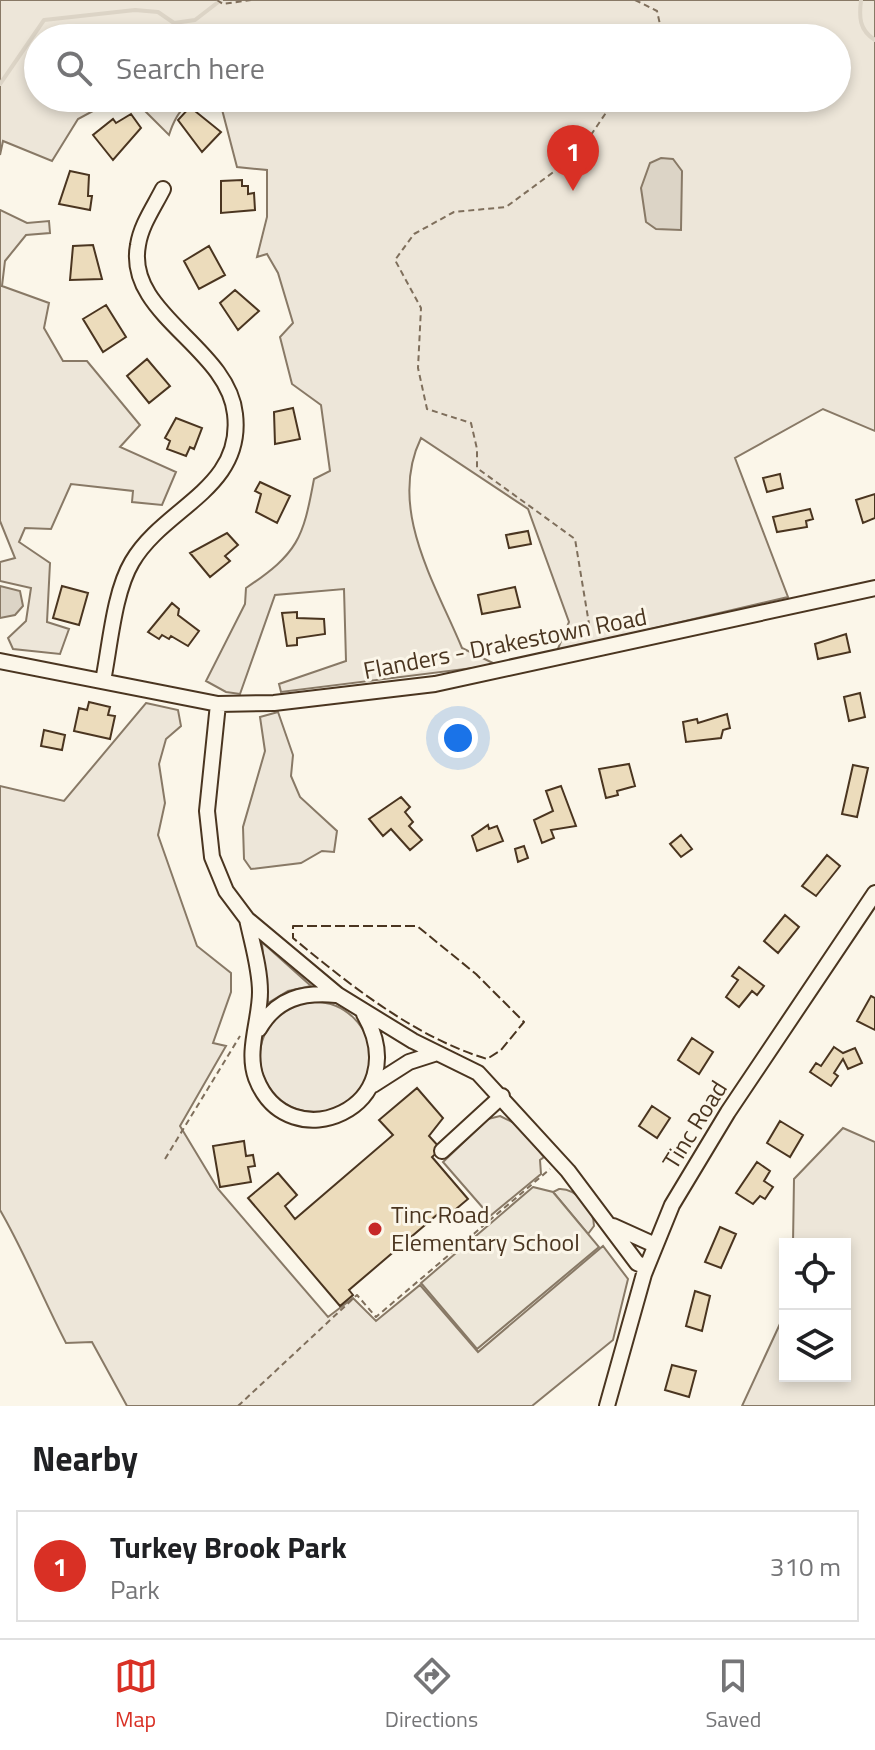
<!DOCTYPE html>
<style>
body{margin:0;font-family:"Titillium Web",sans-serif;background:#f2f2f2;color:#202124}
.controls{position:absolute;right:24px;bottom:24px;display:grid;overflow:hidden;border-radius:0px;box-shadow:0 4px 12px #0003}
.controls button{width:72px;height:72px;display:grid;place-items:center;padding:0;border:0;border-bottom:2px solid #e0e0e0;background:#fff;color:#202124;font:40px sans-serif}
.you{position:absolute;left:458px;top:738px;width:28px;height:28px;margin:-20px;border:6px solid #fff;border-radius:50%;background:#1a73e8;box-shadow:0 0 0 12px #1a73e833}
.badge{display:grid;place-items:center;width:52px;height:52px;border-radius:50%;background:#d93025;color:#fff;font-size:26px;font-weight:700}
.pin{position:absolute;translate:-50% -66px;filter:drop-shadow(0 2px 4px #0008)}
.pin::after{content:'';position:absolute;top:42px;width:28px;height:24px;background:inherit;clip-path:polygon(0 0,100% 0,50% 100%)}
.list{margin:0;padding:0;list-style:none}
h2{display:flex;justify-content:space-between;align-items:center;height:104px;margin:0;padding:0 32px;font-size:34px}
h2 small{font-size:26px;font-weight:400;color:#757577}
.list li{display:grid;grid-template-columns:52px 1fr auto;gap:24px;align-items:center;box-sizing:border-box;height:112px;margin:0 16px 16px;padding:0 16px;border:2px solid #e0e0e0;border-radius:0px}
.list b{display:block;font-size:30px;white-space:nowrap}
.list p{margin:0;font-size:26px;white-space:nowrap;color:#757577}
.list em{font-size:26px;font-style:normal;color:#757577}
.icon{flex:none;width:44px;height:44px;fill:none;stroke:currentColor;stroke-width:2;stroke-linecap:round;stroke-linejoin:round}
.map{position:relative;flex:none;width:875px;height:1406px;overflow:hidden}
.search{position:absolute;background:#fff;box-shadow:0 4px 12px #0003;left:24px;right:24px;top:24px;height:88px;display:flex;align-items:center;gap:20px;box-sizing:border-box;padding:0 28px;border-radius:44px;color:#757577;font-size:30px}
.sheet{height:232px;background:#fff}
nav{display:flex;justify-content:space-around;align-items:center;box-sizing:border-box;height:112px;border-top:2px solid #e0e0e0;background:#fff;font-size:22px;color:#757577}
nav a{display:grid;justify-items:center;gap:4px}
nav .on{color:#d93025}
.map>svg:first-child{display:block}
</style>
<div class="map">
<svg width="875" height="1406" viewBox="0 0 875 1406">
<rect width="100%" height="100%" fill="#fbf6e9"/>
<!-- green -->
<path fill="#ede6d9" stroke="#887966" stroke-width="2" d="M0,0H875V431L823,409L735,458L788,597L557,651L569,622L528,509L421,438C387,508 435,583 462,648L497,665L281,692L279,684L346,661L344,589L275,595L240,694L226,692L206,681L245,604L246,588C298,553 303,539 314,479L330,471L321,405L292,384L280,337L293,323L278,273L267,254L257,257L267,217V170L237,167L219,98C187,103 179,104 169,135L142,108L141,98H837V38H38V98H117L78,119L52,161L3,141L0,155Z
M0,210L27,223L49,221L50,233L26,235L5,261L2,286L49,303L44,328L63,361H87L140,425L120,447L176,472L162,505L132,502L133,491L71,484L51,529L25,528L19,542L50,563L47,622L69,629L60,654L13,649L8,638L26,621L31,588L0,581V562L15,558L0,521Z
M146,703L178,710L181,726L166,739L159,764L165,803L158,835L197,946L231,973V992L213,1043L226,1046L180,1126L218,1189L328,1317L353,1298L376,1321L420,1285L478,1352L603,1246L628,1279L613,1340L532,1406H127L92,1342L66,1343C43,1299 25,1253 0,1210V786L64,801Z
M278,712L293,755L291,776L300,797L337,831L334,852L322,851L301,863L251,869L244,859L243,827L265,751L260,717Z
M262,944L263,943L311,986L288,991L268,1003Z
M260 1057a55 55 0 1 1 110 0a55 55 0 1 1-110 0Z
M500,1116L518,1125L544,1157L540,1160L541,1174L490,1216L443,1162L488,1119Z
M843,1128L875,1142V1406H742L785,1313V1376H845V1244H793L794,1179Z
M559,1189C576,1188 594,1209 594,1226L588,1234L553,1192Z"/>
<!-- parking -->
<path fill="#ede7d9" stroke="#887966" stroke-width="2" d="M533,1187L553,1192L599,1247L477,1349L421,1283Z"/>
<!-- water -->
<path fill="#dcd4c6" stroke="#887966" stroke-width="2" d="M661,158L673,159L682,171L681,230L656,229L646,222L641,188L650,163Z
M0,586L20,591L23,606L15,615L0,618Z"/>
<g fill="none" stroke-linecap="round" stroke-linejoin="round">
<!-- stream -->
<path stroke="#dcd4c6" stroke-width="4" d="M861,0C859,17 859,30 875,40
M0,84L44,20L135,10L158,12L174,23L195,20L221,0"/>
</g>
<!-- building -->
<path fill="#ecdcbc" stroke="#4a3520" stroke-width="2" d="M190,107L221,132L202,152L178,120Z
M131,114L141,128L113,160L93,135L113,119L116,123Z
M70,171L89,175L88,196H92L90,210L59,204Z
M242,180V186H248V194L254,193L255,210L221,213V181Z
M93,245L102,279L70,280L73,246Z
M209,246L225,275L199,289L184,261Z
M235,290L259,311L238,330L220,303Z
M106,305L126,337L103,352L83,319Z
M147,359L170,386L149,403L127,376Z
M293,408L300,439L275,444L274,412Z
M176,418L202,428L194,449L190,447L186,456L167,449L170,441L165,438Z
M780,474L783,488L767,492L763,478Z
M260,482L290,496L277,523L256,512L261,494L255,491Z
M875,494V518L863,523L856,500Z
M810,509L813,519L806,521L807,527L777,532L773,517Z
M528,531L531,544L509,548L506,535Z
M227,533L238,545L225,556L230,561L210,577L190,553Z
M62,586L88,593L79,625L53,618Z
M515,587L520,607L482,614L478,595Z
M172,603L179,609L178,615L199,631L188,646L171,636L169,639L162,635L159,639L148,632Z
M297,612V618L324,619L325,634L297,638V645L287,646L282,613Z
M846,634L850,652L818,659L815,644Z
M860,693L865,717L849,721L844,697Z
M89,702L110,707L108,715L115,716L110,739L74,731L79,708L87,710Z
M727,714L730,728L723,730L721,738L686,742L683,722L697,719L698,723Z
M44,730L65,735L62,750L41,746Z
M629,764L635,786L617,791L618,795L606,798L599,769Z
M853,765L868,768L857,817L842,814Z
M561,786L576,826L551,830L554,838L542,843L534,820L553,811L546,791Z
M401,797L410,807L405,812L413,822L409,826L422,840L410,850L391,829L383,836L369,819Z
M488,825L489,829L497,826L503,841L477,851L472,836Z
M681,835L692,849L681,857L670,844Z
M524,846L528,858L518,862L515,849Z
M827,855L840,866L816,896L802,886Z
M785,915L799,927L778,953L764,941Z
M739,967L764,986L757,995L752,991L739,1007L726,997L738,980L732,976Z
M871,996L875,998V1030L857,1021Z
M692,1038L713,1052L699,1074L678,1060Z
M834,1047L843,1053L855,1048L862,1063L848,1069L843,1059L834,1073L838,1076L831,1086L810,1072L816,1063L821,1066Z
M417,1088L443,1118L429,1136L441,1149L432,1157L468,1199L450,1214L445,1208L349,1290L353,1295L340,1306L248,1198L278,1173L297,1195L285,1206L295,1219L393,1135L379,1120Z
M652,1106L670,1118L657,1138L639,1126Z
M780,1121L803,1135L790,1157L767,1143Z
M244,1141L246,1156L253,1155L255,1166L248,1167L251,1182L220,1187L213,1146Z
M757,1162L770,1171L764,1181L773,1187L765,1199L760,1196L753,1204L736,1193Z
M720,1227L736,1234L721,1268L705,1262Z
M695,1291L710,1296L702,1331L686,1326Z
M672,1365L696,1371L689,1397L665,1390Z"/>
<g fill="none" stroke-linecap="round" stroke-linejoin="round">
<!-- minor casing -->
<g stroke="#4a3520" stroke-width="18">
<path id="minor" d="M0,661L218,704L274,703L435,684L875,588
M103,681C110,646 114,592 132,562C164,507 244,489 235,414C228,347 125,314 138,245C141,225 154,207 163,189
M218,704L207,811L212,857L226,891L247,919L338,995L413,1041L478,1073L568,1171L637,1263L646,1267
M247,919C252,943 260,968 260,992C260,1020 246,1051 256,1078C288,1162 418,1108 364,1014
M259,1029C277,998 303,992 336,995
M373,1085L409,1062L437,1053
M442,1151L502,1096
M613,1226L655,1245
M607,1406L644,1274L672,1205L728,1112L875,893"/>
</g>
<!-- path -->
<path stroke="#7f6f5c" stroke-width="2" stroke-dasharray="6 4" stroke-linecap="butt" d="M217,0L223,4L251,0
M635,0L657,11L663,38
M591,636L575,539L477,468V449L471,423L427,409L418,368L421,308L395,260L414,234L454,212L506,207L578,154L616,98
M165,1159L240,1036
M238,1406L357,1295L376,1317L550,1169"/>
<!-- minor -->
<use href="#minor" stroke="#fbf6e9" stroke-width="14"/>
<!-- fence -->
<path stroke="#4a3520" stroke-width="2" stroke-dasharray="10 4" stroke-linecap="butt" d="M293,926H417L476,974L524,1022L501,1050L487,1059C415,1037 351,986 293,938Z"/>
</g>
<!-- markers -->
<circle fill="#c62828" stroke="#fbf6e9" stroke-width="3" cx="375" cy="1229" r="8"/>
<g text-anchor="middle" stroke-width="6" stroke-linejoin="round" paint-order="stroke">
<!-- street labels -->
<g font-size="24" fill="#4a3520" stroke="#fbf6e9">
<text transform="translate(505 644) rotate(-11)" y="8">Flanders - Drakestown Road</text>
<text transform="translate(695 1125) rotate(-58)" y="8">Tinc Road</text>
</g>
<!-- poi labels -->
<g font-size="24" fill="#4a3520" stroke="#fbf6e9" text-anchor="start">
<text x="391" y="1223">Tinc Road<tspan x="391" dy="28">Elementary School</tspan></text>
</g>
</g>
</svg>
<div class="controls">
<button><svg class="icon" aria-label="locate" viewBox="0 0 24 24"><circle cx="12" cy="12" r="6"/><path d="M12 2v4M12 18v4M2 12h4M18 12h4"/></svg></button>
<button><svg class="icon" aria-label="layers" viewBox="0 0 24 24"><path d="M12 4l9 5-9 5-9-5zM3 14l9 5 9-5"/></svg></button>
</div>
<div class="you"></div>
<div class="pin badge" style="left:573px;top:191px">1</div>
<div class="search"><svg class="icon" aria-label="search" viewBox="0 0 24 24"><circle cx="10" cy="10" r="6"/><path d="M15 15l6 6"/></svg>Search here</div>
</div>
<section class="sheet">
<h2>Nearby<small></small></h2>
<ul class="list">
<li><span class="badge">1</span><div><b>Turkey Brook Park</b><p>Park</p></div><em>310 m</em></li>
</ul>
</section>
<nav>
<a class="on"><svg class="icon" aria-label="map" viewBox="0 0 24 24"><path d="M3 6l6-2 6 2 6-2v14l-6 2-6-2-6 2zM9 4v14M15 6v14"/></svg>Map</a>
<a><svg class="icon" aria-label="directions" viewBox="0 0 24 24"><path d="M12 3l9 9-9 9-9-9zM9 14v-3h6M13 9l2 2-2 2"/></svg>Directions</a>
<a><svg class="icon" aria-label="saved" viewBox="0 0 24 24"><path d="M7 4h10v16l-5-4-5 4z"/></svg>Saved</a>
</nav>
